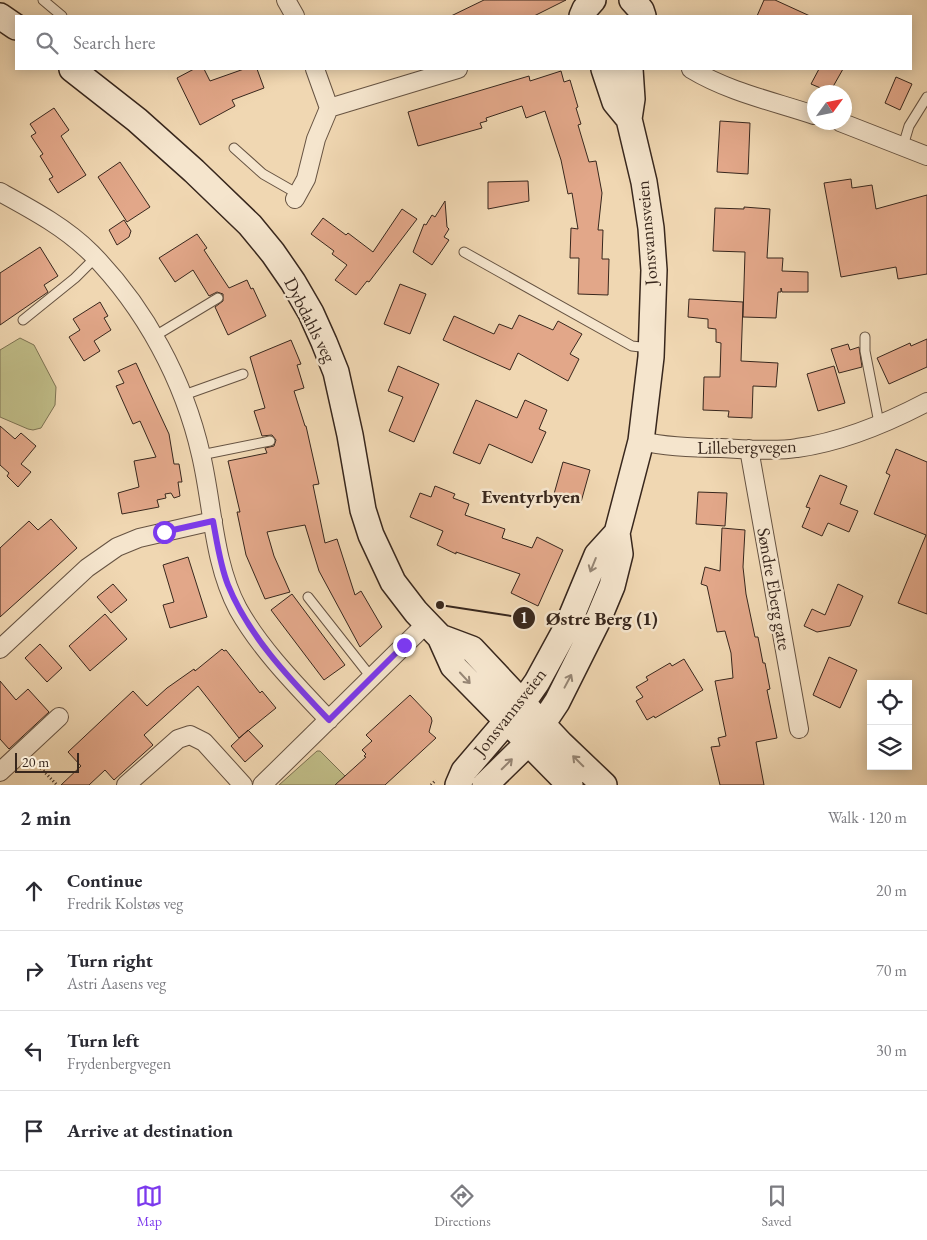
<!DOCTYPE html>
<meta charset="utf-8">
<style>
body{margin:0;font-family:"EB Garamond",serif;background:#f2f2f3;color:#2b2b33}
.controls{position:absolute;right:15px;bottom:15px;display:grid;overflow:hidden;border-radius:0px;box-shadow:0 2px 12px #0003}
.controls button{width:45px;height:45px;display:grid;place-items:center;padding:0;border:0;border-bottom:1px solid #e1e1e2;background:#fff;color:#2b2b33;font:25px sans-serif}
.compass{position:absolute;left:807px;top:85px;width:45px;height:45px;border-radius:50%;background:#fff;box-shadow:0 2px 12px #0003;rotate:57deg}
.scale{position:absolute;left:15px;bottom:12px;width:64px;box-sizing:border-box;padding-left:5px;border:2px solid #38271d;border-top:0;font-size:14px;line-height:18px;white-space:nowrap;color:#38271d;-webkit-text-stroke:4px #f5e5cd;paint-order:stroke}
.stop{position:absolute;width:15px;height:15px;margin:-11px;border:4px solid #7c3aed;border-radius:50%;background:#fff}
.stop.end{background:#7c3aed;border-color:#fff;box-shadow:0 1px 5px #0008}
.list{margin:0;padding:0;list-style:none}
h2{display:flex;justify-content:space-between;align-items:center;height:65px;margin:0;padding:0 20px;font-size:21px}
h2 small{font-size:16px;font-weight:400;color:#7c7c81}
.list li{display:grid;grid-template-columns:32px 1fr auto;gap:15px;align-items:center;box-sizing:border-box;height:80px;padding:0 20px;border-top:1px solid #e1e1e2}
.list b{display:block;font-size:19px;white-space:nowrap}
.list p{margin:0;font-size:16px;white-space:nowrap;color:#7c7c81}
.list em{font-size:16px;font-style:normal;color:#7c7c81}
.icon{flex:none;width:28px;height:28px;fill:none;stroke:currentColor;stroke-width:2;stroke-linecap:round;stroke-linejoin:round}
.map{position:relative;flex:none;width:927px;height:785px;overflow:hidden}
.search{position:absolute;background:#fff;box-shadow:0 2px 12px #0003;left:15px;right:15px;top:15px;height:55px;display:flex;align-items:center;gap:12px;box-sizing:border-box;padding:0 18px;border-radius:0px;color:#7c7c81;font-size:19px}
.sheet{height:385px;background:#fff}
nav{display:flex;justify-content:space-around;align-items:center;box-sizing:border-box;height:70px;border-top:1px solid #e1e1e2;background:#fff;font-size:14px;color:#7c7c81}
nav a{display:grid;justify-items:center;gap:2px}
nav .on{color:#7c3aed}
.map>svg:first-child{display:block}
</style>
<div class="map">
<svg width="927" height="785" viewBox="0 0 927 785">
<rect width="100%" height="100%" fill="#f0d7b2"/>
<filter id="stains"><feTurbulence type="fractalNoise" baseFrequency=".004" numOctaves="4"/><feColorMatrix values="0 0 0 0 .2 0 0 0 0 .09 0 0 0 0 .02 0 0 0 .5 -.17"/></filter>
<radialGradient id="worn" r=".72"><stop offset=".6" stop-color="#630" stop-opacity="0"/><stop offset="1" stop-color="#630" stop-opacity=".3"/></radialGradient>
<!-- green -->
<path fill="#c0bd88" stroke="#7c7252" d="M20,338L34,345L56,387L55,405L41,428L33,430L28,429L0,417V350Z
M317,751H320L345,776L335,785H279Z"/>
<!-- building -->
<path fill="#e2a789" stroke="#38271d" d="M484,0H566L534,16H451Z
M764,0H775L810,16H757Z
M194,69H204L210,81L244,69H257L264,88L232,100L235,106L200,125L177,78Z
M819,69H843L830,92L811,84Z
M561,71L564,82L570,80L578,107L576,108L581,124L578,125L589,162L596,161L602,193L598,230H603L602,259H609L608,295L578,294L579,258H570L571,228L578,229L572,193L568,194L561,160L545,111L526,118L522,106L486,118L487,121L480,123L482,128L418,146L408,112L529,76L530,81Z
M896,77L912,84L900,110L885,103Z
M54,108L69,130L61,136L86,175L58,193L49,179L53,177L40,156L43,154L31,136L36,133L30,124Z
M720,121L750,123L748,174L717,172Z
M120,162L150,207L127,222L98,177Z
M851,179L852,188L872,185L876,209L927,195V274L898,279L896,267L841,277L824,183Z
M528,181L529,201L488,209V182Z
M445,201L447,227L449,229L444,237L449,240L432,265L413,252L424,224L426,225L432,215L435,217Z
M744,207L770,209L767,258H783L782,271L808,272V292H782L781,288V292H778L776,318L743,317L745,252L713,251L715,208L744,209Z
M402,209L417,219L369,282L367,281L356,295L335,280L347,265L332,254L334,251L311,234L323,218L346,235L348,233L373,252Z
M124,220L131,231L129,237L117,245L109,230Z
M197,234L207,248L204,250L229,288L247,280L251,289L253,288L266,316L228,335L215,307L223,301V294L217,292L209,296L193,270L175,282L159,258Z
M40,247L58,276L44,285L48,292L0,325V273Z
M400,284L426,294L410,334L384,324Z
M689,299L743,302L741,361L778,363L776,387L753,386L752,418L728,417L729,411L703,410L704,377H720L721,343L716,342V329L708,328V319L688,317Z
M100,302L108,316L104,318L111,330L94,341L100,351L84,361L69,337L80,330L73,319Z
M519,315L553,330L558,321L582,334L570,354L579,359L568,381L518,353L510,370L443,340L454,316L494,334L499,324L512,329Z
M927,339V367L889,384L877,358L910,343L911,346Z
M291,340L301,364L297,365L304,388L294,391L305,426H306L319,484L313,485L325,543L337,539L355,595L361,591L382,627L360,647L319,571L305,525L267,532L274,556L290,592L265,599L246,555L237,512H240L228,461L267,453L265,448L274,446L276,440L272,435L262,436L254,411L265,408L250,357Z
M848,344L850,350L859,347L862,367L839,373L831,349Z
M136,363L169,434L174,464H179L182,482H178L180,496L174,498L171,493L165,494L166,498L157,500L159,507L122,514L118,493L139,487L134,461L156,457L140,421L133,424L116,386L124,383L118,371Z
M398,366L439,384L414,442L389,431L403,397L388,391Z
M834,366L845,403L818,411L807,374Z
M476,400L517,418L525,400L547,410L539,429L546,432L532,463L489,444L480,464L453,453Z
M0,426L15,439L21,433L36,446L21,464L31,472L18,487L7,476L9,473L0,465Z
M896,449L927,462V614L898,603L926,535L874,514L890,475L886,473Z
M563,462L590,470L581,502L554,494Z
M820,475L847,486L840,504L858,511L849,532L828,523L822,536L802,527L810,508L806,507Z
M435,486L455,494L453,498L469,504L465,515L505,529L502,538L532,548L537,537L563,550L538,606L511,593L520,574L456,552V554L437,545L443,531L410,517L420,493L431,497Z
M698,492L727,493L725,526L696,524Z
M51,519L77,548L0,617V548L29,521L38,530Z
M722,528L745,530L743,567L746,594L755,637H758L763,663H765L770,689L767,690L777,738L756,742L764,785H720L711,747L720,746L718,738L726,736L715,681L733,678L731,653L725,631L717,632L707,586L701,584L705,567L720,571Z
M188,557L207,617L170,628L163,605L174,602L163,565Z
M113,584L127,600L111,613L97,597Z
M838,584L863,596L850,626L817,632L804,626L812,609L825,615Z
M292,594L345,665L324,680L271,610Z
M105,614L127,639L90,671L69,646Z
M40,644L62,668L47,682L25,658Z
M222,649L224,651L226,650L260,693L262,691L276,708L239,738L198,686L144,735L153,745L114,780L105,770L89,785H61L81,766L68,752L133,691L147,706L167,688L194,669L195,671Z
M829,657L857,670L840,708L813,695Z
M684,659L703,690L655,718L654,716L647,720L636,701L643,697L636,687L648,680L646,677L670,663L672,666Z
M0,681L16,700L28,689L49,712L9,749L0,739Z
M410,695L431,717L432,721L429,732L436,738L385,785H335L366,757L364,756L366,754L362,750L372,741L366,735Z
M248,730L263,746L245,762L231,746Z"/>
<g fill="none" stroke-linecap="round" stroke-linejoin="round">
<!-- lane casing -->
<g stroke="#665342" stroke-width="11">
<path id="lane" d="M43,0L62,16
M903,146L909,126L927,97
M234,148L263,174L298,194
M464,252L632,346L649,348
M23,320L75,278L95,258
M155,336L218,298
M865,337V351L879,423
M184,395L243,374
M201,455L270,441
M308,597L371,677"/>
</g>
<!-- street casing -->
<g stroke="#665342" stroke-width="20">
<path id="street" d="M286,0L295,16
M691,69C729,92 772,101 814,115
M329,108L458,69
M840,122L927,156
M0,192C31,209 65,227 91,253C145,308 184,380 201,455C213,506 213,562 238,609C261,650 297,686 329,720
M295,199L306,179L316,139L329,108L315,69
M641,441C667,447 694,448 721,448C743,449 776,452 797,448C841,442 889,422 927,402
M749,449L799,729
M0,649L87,568L117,547L139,538L213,521
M0,772L59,717
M126,785L178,739L190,735L204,742L243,785
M262,785L427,623"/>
</g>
<!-- secondary casing -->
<g stroke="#38271d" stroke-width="28">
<path id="secondary" d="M632,0L641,10L643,16
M0,16L16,27
M582,16L585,9L593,0
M72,69L137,120L194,171L250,225L273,253L293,282L311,313L324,342L336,372L350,435L363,510L371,535L393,582L416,612L440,637L453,666L570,785
M629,119L632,99L630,69
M440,637L472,649L561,744L604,785
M458,785L464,771L523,702L537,682L567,627L597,555L617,533
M485,785L528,743L543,723L557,702L597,622L612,586L620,554L617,533L641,441L651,357L654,270L651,228L644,182L629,119L615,102L604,69"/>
</g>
<!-- path -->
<path stroke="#38271d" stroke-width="3" stroke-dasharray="1 2.5" stroke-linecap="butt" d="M36,763L57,785
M431,785L436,780"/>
<!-- lane -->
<use href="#lane" stroke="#f5e5cd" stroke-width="9"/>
<!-- street -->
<use href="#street" stroke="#f5e5cd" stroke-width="18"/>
<!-- secondary -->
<use href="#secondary" stroke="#f5e5cd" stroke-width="25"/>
</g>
<!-- one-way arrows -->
<defs><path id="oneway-shaft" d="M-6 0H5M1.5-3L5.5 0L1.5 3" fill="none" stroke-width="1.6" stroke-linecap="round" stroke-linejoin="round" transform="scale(1.25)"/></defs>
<g stroke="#968675">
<use href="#oneway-shaft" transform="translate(593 565) rotate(112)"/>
<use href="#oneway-shaft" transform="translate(465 678) rotate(47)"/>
<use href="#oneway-shaft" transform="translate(568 681) rotate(-62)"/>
<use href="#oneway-shaft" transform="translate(578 761) rotate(-135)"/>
<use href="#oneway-shaft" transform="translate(507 764) rotate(-45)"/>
</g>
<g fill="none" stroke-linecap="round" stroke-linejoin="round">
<!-- route -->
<path stroke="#7c3aed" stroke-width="6" d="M164,532L213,521C217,542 220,565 228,585C249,637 291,680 329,720L404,645"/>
</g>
<g text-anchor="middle" stroke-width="5" stroke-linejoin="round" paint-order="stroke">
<!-- street labels -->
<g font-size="18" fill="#38271d" stroke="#f5e5cd">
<text transform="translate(647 233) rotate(-95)" y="6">Jonsvannsveien</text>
<text transform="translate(310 320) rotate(63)" y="6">Dybdahls veg</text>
<text transform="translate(747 447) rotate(-1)" y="6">Lillebergvegen</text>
<text transform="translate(774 589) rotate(80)" y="6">Søndre Eberg gate</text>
<text transform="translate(510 712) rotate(-52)" y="6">Jonsvannsveien</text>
</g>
<!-- neighbourhood labels -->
<g font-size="19" font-weight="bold" fill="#38271d" stroke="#f5e5cd">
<text x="531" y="503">Eventyrbyen</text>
</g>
</g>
<!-- callouts -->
<path fill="none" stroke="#38271d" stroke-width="2" d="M440 605L524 618"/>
<g fill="#38271d" stroke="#f5e5cd" stroke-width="2">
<circle cx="440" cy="605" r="5"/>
<circle cx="524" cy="618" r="12"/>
</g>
<g font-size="15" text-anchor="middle" font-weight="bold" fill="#fff">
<text x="524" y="623">1</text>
</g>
<g font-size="19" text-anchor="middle" font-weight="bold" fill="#38271d" stroke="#f5e5cd" stroke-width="5" stroke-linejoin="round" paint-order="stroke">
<text x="602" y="625">Østre Berg (1)</text>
</g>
<rect width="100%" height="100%" filter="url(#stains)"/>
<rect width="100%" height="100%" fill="url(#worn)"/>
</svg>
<div class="controls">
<button><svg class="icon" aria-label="locate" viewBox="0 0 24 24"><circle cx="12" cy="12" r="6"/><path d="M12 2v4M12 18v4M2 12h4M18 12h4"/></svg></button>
<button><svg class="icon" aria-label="layers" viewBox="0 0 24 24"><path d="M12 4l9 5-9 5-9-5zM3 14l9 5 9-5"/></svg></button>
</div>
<svg class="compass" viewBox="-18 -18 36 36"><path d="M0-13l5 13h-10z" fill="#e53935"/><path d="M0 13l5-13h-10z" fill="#7c7c81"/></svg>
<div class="scale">20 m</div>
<div class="stop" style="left:164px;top:532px"></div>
<div class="stop end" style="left:404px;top:645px"></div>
<div class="search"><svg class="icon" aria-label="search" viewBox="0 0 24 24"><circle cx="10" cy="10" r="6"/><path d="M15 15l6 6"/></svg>Search here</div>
</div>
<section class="sheet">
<h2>2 min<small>Walk · 120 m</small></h2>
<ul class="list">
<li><svg class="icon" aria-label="ahead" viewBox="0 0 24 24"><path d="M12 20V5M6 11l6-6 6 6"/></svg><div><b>Continue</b><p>Fredrik Kolstøs veg</p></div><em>20 m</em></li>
<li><svg class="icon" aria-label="right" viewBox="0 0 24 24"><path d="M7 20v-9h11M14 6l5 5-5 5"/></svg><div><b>Turn right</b><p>Astri Aasens veg</p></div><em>70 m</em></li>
<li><svg class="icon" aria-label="left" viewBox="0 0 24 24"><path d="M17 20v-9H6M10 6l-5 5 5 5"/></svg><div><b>Turn left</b><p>Frydenbergvegen</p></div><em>30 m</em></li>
<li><svg class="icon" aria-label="arrive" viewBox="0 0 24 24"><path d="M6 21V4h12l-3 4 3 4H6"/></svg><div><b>Arrive at destination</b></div></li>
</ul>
</section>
<nav>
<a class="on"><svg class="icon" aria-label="map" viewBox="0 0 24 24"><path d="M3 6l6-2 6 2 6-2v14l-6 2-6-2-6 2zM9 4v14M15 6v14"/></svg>Map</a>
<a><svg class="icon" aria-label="directions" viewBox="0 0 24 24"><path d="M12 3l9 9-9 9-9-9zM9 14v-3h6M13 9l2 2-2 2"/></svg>Directions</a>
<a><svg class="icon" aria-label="saved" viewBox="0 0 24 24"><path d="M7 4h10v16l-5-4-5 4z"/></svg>Saved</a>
</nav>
